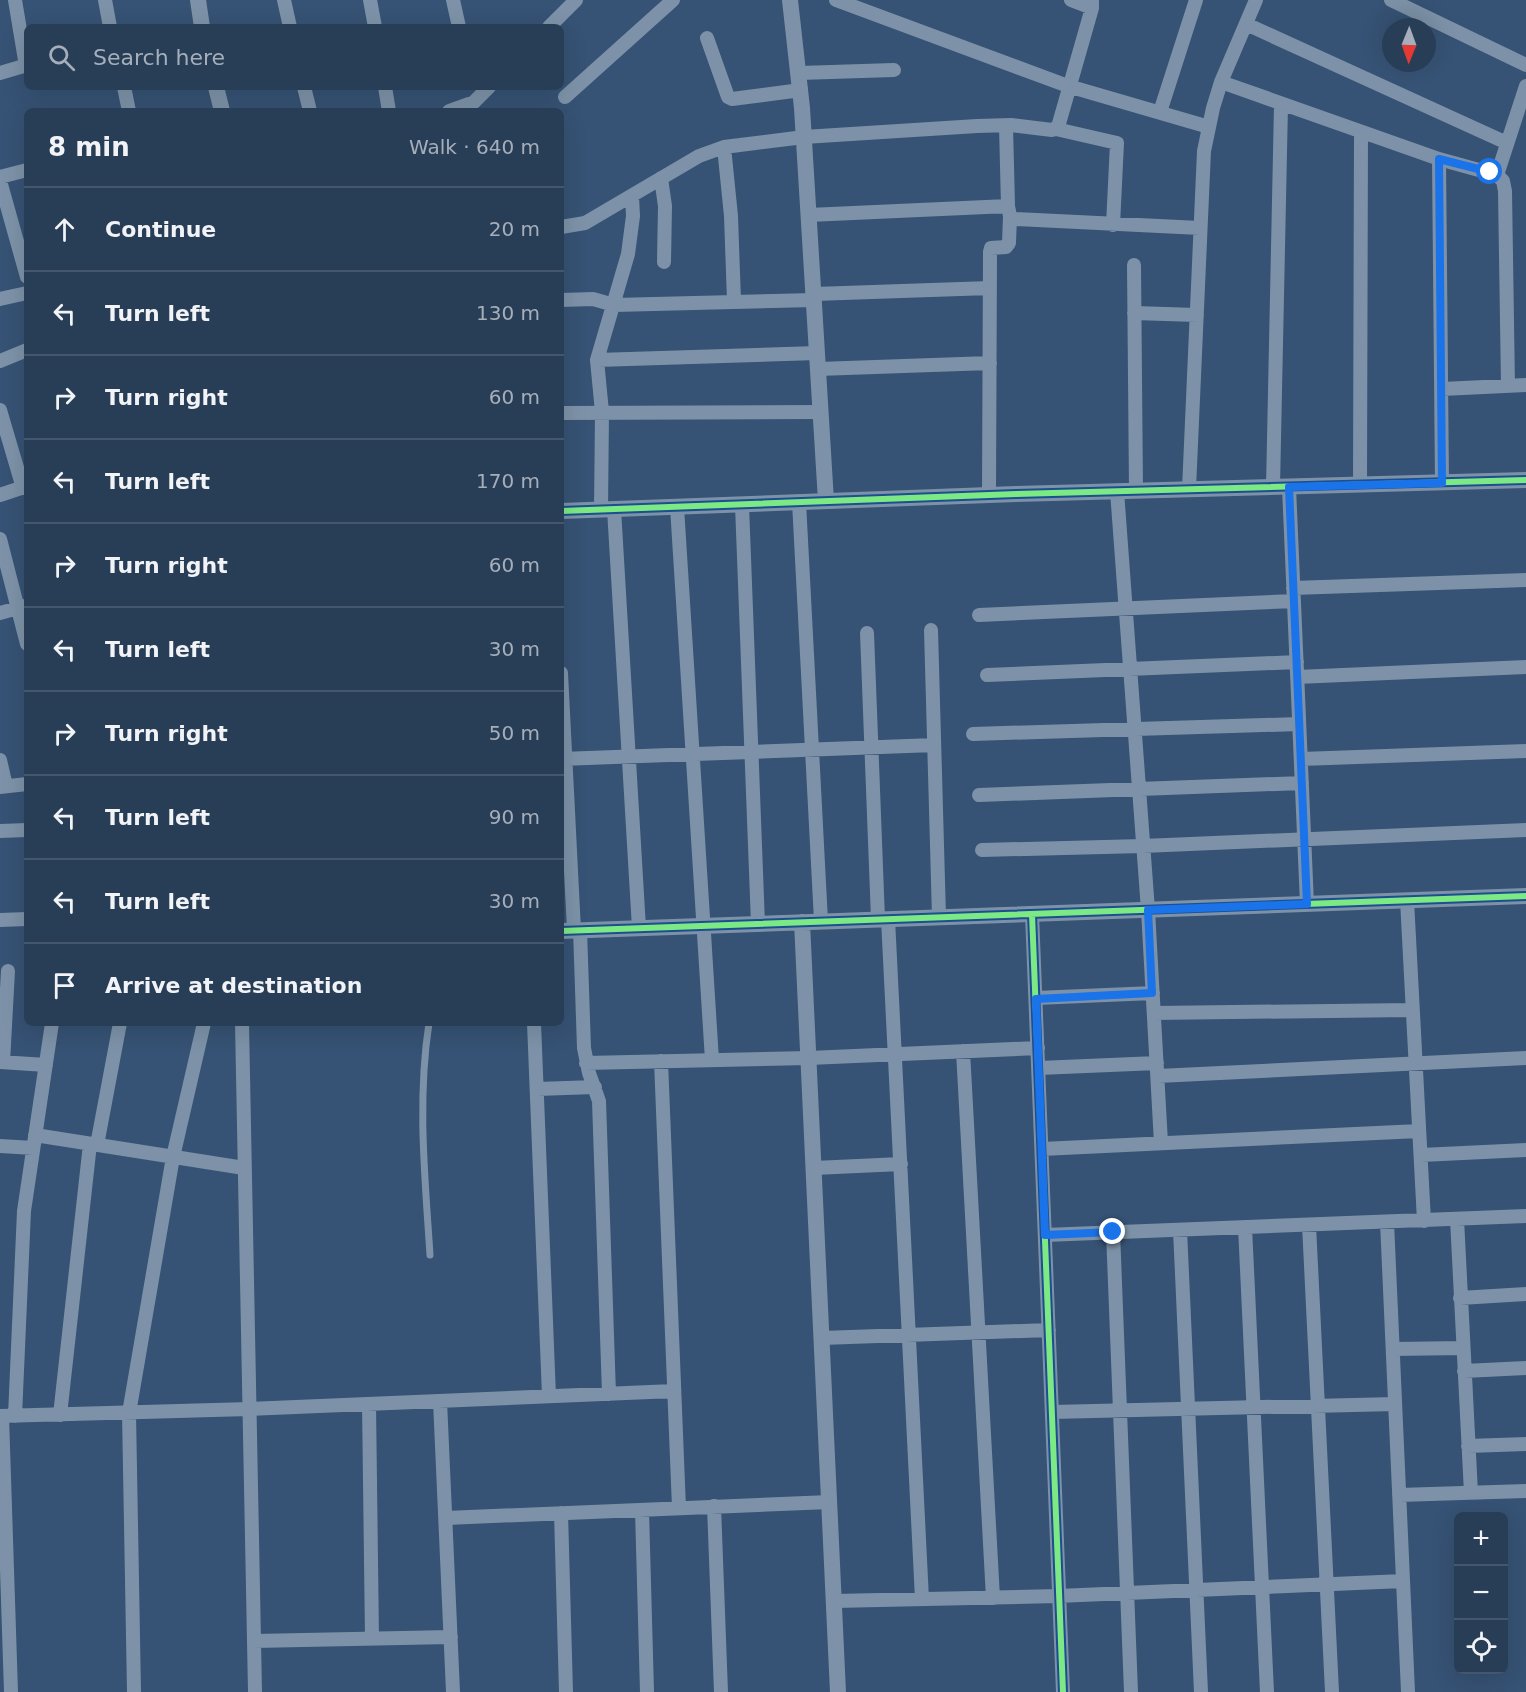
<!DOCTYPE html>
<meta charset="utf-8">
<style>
body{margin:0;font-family:"DejaVu Sans",sans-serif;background:#344961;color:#f1f3f6}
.controls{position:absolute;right:18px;bottom:18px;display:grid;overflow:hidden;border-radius:9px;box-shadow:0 6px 24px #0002}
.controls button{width:54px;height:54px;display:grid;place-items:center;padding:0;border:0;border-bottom:2px solid #44576d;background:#283e57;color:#f1f3f6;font:30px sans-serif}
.compass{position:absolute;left:1382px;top:18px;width:54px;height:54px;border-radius:50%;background:#283e57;box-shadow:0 6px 24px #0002;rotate:181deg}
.stop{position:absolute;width:18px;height:18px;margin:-14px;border:4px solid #1a73e8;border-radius:50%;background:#fff}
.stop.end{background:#1a73e8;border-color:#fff;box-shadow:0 2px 6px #0008}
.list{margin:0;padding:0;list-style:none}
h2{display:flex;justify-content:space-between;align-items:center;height:78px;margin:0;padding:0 24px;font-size:26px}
h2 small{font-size:20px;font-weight:400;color:#a5aeba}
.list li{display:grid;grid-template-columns:39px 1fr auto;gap:18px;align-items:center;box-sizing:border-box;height:84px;padding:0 24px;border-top:2px solid #44576d}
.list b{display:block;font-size:22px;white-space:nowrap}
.list em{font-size:20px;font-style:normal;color:#a5aeba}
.icon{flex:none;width:33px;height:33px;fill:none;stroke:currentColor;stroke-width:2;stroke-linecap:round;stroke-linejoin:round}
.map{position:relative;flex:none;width:1526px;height:1692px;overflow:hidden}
.search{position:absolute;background:#283e57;box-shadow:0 6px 24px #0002;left:24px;top:24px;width:540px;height:66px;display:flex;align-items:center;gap:15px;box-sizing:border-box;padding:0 21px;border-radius:9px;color:#a5aeba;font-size:22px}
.panel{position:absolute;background:#283e57;box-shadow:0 6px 24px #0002;left:24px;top:108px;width:540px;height:918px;border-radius:9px}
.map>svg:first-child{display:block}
</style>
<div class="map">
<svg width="1526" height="1692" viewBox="0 0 1526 1692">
<rect width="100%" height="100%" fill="#365274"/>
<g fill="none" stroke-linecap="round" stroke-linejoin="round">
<!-- service -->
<path stroke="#7d92a8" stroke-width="7" d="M429,1023C417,1101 425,1177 430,1255"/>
<!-- minor -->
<path stroke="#7d92a8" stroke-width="14" d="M15,0L26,66
M105,0L110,27
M284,0L290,27
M370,0L375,27
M453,0L459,27
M836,0L1068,86L1209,127
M1071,0L1092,8
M1391,0L1526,65
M1246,24L1507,143
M549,27L576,0
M707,38L728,97L732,99L801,90
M0,73L27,65
M799,73L894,70
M1221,82L1439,159L1497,175L1503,181L1505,191L1508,386
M124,87L129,111
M304,87L310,111
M385,87L389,111
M565,97L673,0
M449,111L474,102L489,87
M1160,112L1196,0
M1006,126L1008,206L1010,216L1014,219L1200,228
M1056,129L1117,143L1113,225
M724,147L731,216L734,301
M1439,159L1442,483
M1497,175L1526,86
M0,177L27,170
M661,178L665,206L664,262
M0,181L27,277
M809,215L1008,206
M561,227L585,223L699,156L724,147L804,137L977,126L1011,125L1052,130L1058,127L1092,8V0
M1134,265L1136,491
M814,294L990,288
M0,299L27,293
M561,300L593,299L614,305L814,300
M1134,313L1197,315
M597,360L817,353
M0,361L27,350
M818,369L990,363
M1442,389L1526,385
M0,410L23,488
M561,413L821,412
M1360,485L1361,132
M1273,487L1281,105
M1289,487L1307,904
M1189,489L1204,151L1213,108L1221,82L1256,0
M1117,491L1148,910L1161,1143
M0,495L27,486
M989,495L990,252L991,248L1006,247L1009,243L1010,216
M799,502L821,921
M742,505L758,924
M677,507L712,1060
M614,509L639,928
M601,510L602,412L597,360L628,254L633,216L632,196
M0,539L27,644
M1293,588L1526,580
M0,613L25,606
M979,615L1294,601
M931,630L939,917
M867,633L878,919
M561,673L574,930
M987,675L1297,662
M1297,677L1526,667
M973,734L1299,724
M561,759L934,745
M1301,759L1526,751
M0,760L6,786
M0,787L27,784
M979,795L1302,783
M0,831L27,830
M982,850L1143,846L1526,830
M1407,900L1424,1221
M1032,914L1063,1692
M888,919L922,1599
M0,920L27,919
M580,930L584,1048L589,1073L599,1101L609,1394
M1036,998L1153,993
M1154,1013L1411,1010
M242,1023L255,1692
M534,1023L549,1396
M963,1051L993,1598
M661,1061L679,1508
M0,1062L46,1065
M3,1062L8,971
M586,1063L809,1058L1038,1048
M1039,1068L1157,1063
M1158,1076L1526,1058
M537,1089L595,1087
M35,1135L244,1168
M97,1145L120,1023
M0,1146L33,1148
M1042,1149L1419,1131
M1421,1155L1526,1150
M814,1168L901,1164
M1457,1219L1471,1493
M1387,1222L1408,1692
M1309,1225L1332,1692
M1245,1227L1267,1692
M1180,1230L1201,1692
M1113,1232L1131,1692
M1045,1235L1526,1216
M1460,1298L1526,1294
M822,1338L1049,1330
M1393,1349L1463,1348
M1464,1371L1526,1368
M440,1401L453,1692
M369,1404L372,1638
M1052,1412L1395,1404
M60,1415L90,1144
M0,1416L249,1409L674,1391
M2,1416L11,1692
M15,1416L24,1211L52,1023
M1468,1446L1526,1444
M1399,1495L1526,1491
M714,1506L721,1692
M642,1510L647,1692
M561,1513L566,1692
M446,1518L830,1502
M834,1601L1058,1596L1403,1581
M254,1641L451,1637
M134,1692L129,1413L173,1157L204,1023"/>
<!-- tertiary -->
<path stroke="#7d92a8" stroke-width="16" d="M198,0L202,27
M790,0L802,108L826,501
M216,87L222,111
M561,511L1016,494L1526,480
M802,922L838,1692
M561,931L1526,896"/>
<!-- cycleway casing -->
<g stroke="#1b4f8f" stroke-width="10">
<path id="cycleway" d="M561,511L1016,494L1526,480
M1032,914L1063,1692
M561,931L1526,896"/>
</g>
<!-- cycleway -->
<use href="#cycleway" stroke="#7ce984" stroke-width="6"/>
</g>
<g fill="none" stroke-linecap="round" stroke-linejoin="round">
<!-- route -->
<path stroke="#1a73e8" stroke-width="8" d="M1113,1232L1045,1235L1036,999L1152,993L1148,910L1307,904L1289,487L1442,483L1439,159L1490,172"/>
</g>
</svg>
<div class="controls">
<button>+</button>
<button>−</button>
<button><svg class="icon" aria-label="locate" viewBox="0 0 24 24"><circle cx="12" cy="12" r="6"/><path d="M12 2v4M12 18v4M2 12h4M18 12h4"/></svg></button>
</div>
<svg class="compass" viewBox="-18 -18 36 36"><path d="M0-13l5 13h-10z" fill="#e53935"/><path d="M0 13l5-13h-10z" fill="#a5aeba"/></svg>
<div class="stop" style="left:1490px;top:172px"></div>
<div class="stop end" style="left:1113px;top:1232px"></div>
<div class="search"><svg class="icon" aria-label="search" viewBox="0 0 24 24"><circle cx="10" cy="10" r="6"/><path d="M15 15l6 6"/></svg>Search here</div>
<section class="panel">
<h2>8 min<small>Walk · 640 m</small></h2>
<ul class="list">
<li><svg class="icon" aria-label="ahead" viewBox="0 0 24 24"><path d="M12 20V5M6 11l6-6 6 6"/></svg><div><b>Continue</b></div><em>20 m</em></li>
<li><svg class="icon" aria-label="left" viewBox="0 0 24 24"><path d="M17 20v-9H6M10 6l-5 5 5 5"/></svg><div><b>Turn left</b></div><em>130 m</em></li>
<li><svg class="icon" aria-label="right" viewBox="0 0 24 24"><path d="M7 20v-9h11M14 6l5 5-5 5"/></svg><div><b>Turn right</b></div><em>60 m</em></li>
<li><svg class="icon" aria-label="left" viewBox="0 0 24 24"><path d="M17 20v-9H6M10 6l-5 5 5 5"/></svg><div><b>Turn left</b></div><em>170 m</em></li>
<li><svg class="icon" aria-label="right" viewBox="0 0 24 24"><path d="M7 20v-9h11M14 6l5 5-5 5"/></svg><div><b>Turn right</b></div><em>60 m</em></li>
<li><svg class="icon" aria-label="left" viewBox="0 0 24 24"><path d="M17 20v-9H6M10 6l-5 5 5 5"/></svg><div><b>Turn left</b></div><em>30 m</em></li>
<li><svg class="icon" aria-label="right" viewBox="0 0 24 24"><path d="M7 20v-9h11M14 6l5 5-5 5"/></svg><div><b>Turn right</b></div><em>50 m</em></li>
<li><svg class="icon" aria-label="left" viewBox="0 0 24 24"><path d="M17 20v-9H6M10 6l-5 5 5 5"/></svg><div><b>Turn left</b></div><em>90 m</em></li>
<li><svg class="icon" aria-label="left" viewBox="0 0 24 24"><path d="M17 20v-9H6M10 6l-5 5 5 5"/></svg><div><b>Turn left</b></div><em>30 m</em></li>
<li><svg class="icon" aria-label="arrive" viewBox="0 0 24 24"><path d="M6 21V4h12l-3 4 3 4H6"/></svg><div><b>Arrive at destination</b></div></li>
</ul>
</section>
</div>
